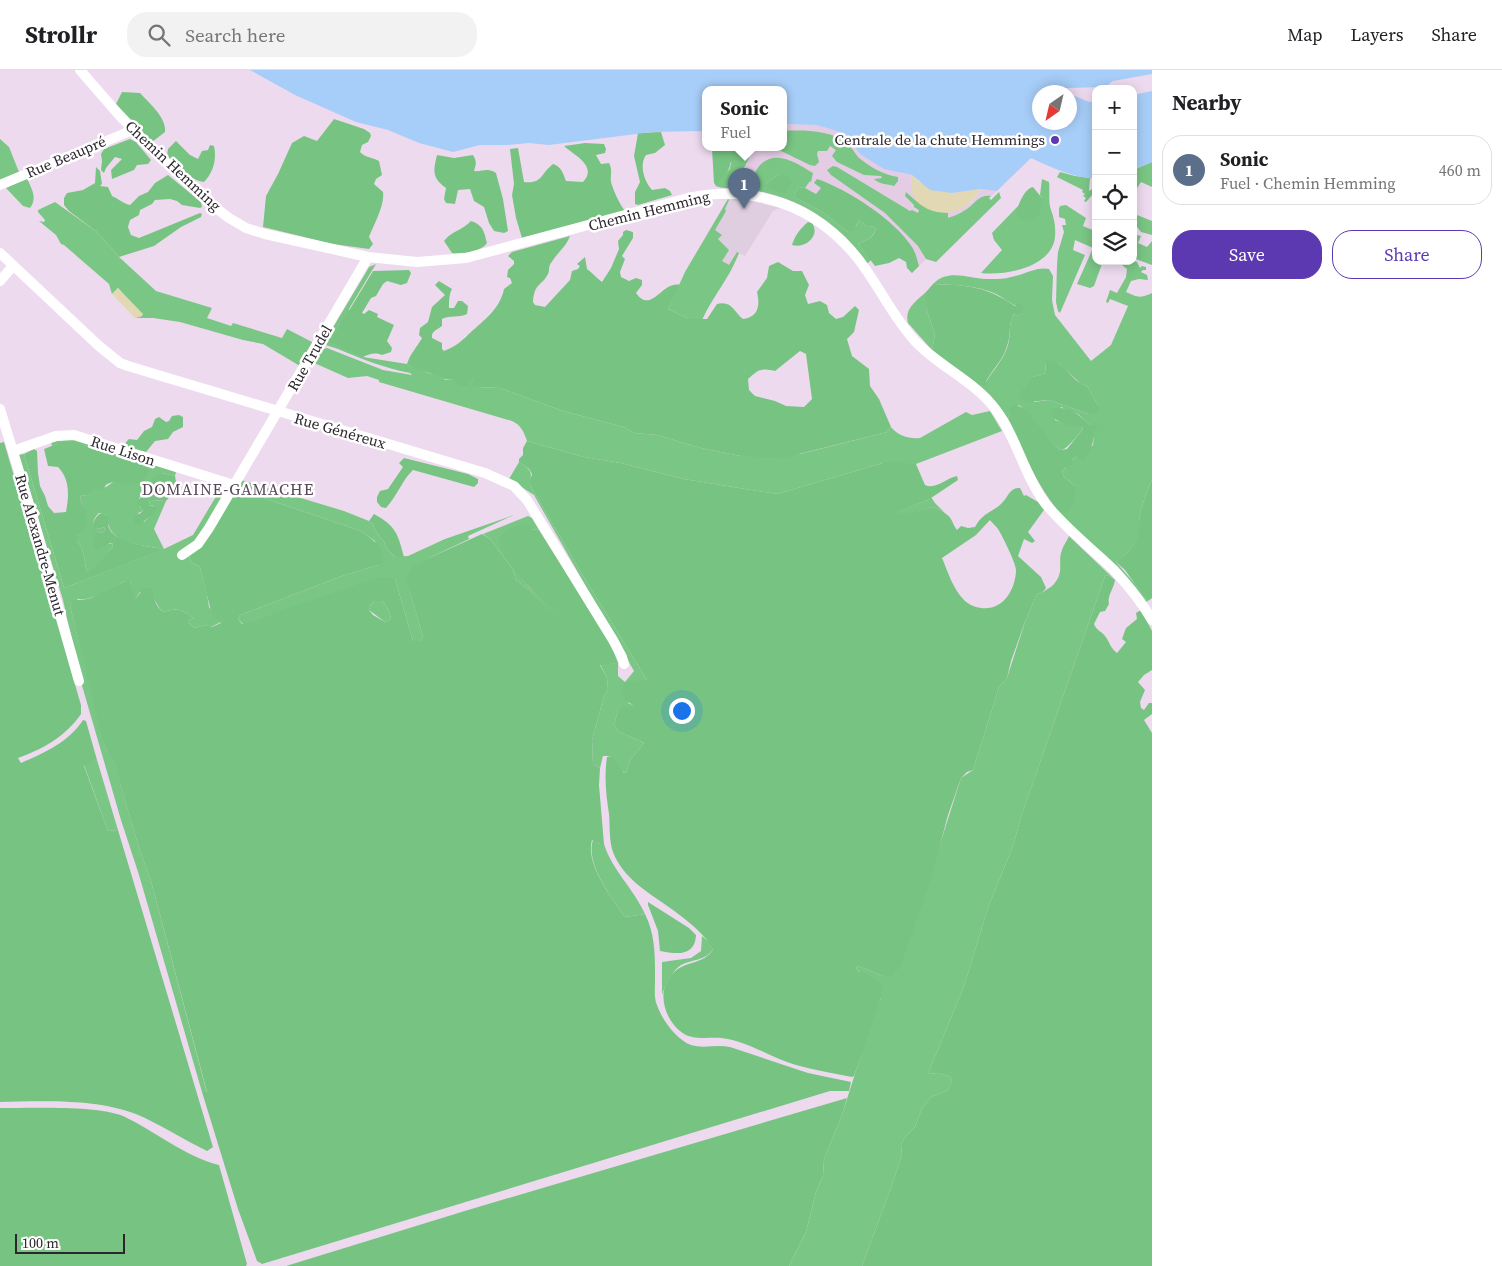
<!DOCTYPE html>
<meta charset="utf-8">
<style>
body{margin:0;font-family:"Source Serif 4",serif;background:#f2f2f2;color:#202124}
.controls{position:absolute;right:15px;top:15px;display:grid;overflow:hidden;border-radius:10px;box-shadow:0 2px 12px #0003}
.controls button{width:45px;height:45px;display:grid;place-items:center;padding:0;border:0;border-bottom:1px solid #e0e0e0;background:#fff;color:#202124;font:25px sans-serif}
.compass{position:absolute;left:1032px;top:15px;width:45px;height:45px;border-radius:50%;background:#fff;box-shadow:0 2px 12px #0003;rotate:214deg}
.scale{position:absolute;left:15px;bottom:12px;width:110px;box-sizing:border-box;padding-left:5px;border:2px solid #2d262e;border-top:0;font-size:14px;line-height:18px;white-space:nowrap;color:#2d262e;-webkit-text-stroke:4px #fff;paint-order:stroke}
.you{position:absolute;left:681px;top:640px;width:18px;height:18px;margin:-12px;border:4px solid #fff;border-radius:50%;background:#1a73e8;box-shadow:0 0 0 8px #1a73e833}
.badge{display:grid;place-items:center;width:32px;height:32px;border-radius:50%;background:#5c39b1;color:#fff;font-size:16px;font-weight:700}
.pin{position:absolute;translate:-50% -41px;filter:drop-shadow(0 1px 2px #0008)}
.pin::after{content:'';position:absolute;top:26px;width:18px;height:15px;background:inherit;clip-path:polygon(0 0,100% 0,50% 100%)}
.popup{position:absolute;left:702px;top:16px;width:85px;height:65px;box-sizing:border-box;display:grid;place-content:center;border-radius:10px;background:#fff;filter:drop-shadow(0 1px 4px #0005);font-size:16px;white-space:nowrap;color:#757577}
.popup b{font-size:19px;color:#202124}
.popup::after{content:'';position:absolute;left:50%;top:100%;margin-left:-10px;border:10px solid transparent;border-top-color:#fff}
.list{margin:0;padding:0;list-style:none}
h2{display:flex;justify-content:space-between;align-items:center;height:65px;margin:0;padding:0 20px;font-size:21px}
h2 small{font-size:16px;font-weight:400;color:#757577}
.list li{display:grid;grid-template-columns:32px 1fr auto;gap:15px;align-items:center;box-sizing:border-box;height:70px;margin:0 10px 10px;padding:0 10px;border:1px solid #e0e0e0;border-radius:20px}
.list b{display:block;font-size:19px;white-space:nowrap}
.list p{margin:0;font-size:16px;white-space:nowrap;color:#757577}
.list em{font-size:16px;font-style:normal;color:#757577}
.actions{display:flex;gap:10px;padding:15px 20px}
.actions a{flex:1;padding:11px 0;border:1px solid #5c39b1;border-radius:20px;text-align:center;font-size:18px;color:#5c39b1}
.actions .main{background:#5c39b1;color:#fff}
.icon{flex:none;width:28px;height:28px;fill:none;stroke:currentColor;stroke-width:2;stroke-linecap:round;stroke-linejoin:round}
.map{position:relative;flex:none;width:1152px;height:1196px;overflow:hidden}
header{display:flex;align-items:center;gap:30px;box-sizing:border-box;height:70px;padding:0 25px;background:#fff;border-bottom:1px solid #e0e0e0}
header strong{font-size:24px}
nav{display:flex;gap:28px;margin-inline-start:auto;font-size:18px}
.search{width:350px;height:45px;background:#f2f2f2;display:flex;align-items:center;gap:12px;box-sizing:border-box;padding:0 18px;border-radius:20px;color:#757577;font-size:19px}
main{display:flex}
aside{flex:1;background:#fff}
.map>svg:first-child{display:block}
</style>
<header>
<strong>Strollr</strong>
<div class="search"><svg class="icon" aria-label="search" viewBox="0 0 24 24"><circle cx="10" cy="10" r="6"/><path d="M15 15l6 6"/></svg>Search here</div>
<nav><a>Map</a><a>Layers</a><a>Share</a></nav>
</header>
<main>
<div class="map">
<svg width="1152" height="1196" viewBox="0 0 1152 1196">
<rect width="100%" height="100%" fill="#eedaef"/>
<!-- commercial -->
<path fill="#decedf" d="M728,129L747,130L780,138L773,141L745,186L739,183L730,203L708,237L702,250L679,219L685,202Z"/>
<!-- built -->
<path fill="#e4cce5" d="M783,54L816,55L834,60L845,65L860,84L901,103L912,105L911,117L971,133L981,119L997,121L919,196L895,169L858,173L807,133L741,113H714L712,78H783Z"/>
<!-- green -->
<path fill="#7ac685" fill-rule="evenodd" d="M783,61C803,60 831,60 847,73C852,77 855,84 859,88C870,97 884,105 898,107V111L894,116C887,114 879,114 874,109L882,108L881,106L864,105L837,92L832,86L836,80L830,76L827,81H818L817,84L819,92L815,96L810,95L775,78L784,79L786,73L783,71Z
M0,69L9,77L19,102L0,110Z
M743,78H749V88L741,104L749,111C754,106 756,99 761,94C777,79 798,94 813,103L811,112L810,111L805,118L798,117L794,127L823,142L848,162L856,156L859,150L868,157L873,156L876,159C873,168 866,170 858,174L871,190L867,194C838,155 807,131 758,121C746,118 725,120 716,116L714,113H719L722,106L730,99C731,88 736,84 743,78ZM779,104L785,123L765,117L767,113Z
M1152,92V117L1141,112L1133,125V100Z
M833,96L837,97L910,141L912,140L918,143L919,140L914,137V135L905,126L906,122C921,136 928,141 948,143V148C955,146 961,143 967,139C975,133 980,124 991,126L989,128L991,130L999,122L1001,128L936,192L926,189L918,176L885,143L831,105L827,100Z
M1060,102L1075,106L1090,108L1089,121L1095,117L1093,124L1086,132L1084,131L1086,128L1083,126L1085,124L1082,122L1083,120L1057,107Z
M27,108C31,118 38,128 30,138L23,136L6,118Z
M1042,109L1049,112C1050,120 1048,132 1051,140C1054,148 1056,157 1055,167C1052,197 1006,206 981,203L1002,180L994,170L992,163L1021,133L1018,138L1042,128L1040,125Z
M728,129L729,130L725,139L726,141L715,160L722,165L718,169L729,180L722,191L729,195L737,182L739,183C730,207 713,226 702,250L689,249L668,239L685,202Z
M55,132L97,162L119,187L156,221L212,238L207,248L231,256L233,253L282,268L287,259L314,273L300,296L263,274L243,270L180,252L153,248H135L142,246L118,218L112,224L109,214L64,175L61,174L56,165L39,151L44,152L45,150L38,142V140Z
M1066,135L1086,148L1083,156L1095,161L1096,159V191H1103L1094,216L1090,218L1077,214L1093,178L1075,170L1073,180L1085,185L1060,243L1058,241L1056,232L1057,195L1058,182L1064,162L1062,155H1066L1065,149L1059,147V139L1060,136Z
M1137,145L1152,151V165L1141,162L1134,153Z
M1133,164L1141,166L1138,173L1147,177L1152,171V195L1133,188Z
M1133,191L1137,192L1140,198L1142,196L1146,197V200H1143L1141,202L1147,205L1148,210L1139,209L1131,211L1126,222C1138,227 1139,229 1152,223V409C1147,420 1143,432 1140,444C1139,449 1141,455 1140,460C1137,474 1128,484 1116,492L1135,514L1144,527L1148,531L1146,532L1059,442L1075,416L1064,407L1062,402L1072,390L1093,375L1094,365L1097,355H1090L1078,344L1061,337L1055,350L1071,356L1081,357L1083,359C1078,365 1068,378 1062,380C1045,372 1034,348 1019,335L1010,343L1008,349L990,325L980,316L983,317C990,303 1003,292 1008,275C1011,265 1008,254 1014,244L1018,246L1024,239C1013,236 1006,229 996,224C976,215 955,215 933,214C949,197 971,210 992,209C998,209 1005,209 1011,207C1023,205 1037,196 1049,199L1053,206L1052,230L1055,245L1091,291L1111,275L1128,236L1110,229L1108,233L1106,232L1110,220L1117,223L1126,207L1127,199L1122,195L1123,192ZM1045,292L1059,294L1081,314L1087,316L1098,335L1089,344L1049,330L1034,332L1033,307L1046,303Z
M376,194L349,239L363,287L407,294L428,303L435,304L446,310L452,309C456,314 459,316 466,317L469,309H472L477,317L500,318L563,341L624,357L634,363L657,365L701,378L741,386L800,384L887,362L891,357C898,366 909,369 920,368L966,342L972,345L990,341L1002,361L916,394L883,393L777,424L684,409L621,393L584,387L527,371C524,362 521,355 512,351L379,312V310L367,306L348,308L312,292L319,280L327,278L383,300L412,305L410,303C384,298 362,289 338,279C333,277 327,276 323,274L365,204L369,197Z
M926,222V238L935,264L932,280L908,253C904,239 916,231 926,222Z
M72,369L176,402L175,406L162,403L153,411L154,415L152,419L139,428V436L143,441L138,443L144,452L149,447L154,436L149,435L150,430L166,431L154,459L164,479L193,465L221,418L226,420L205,460L187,480L191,492L200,497L207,524L209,537L221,552L211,557L206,555L194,558L188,552L189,550L194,548C181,540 179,537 164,542L160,539L154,529L140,522L136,528L133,527L130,511H125C113,517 90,532 78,529L70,536L106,680L113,688L139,778L151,811L207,1023L202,1022L139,805L121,750L81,612L63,530L19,385L24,384L64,518L163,479C141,474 107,476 107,445L99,443C95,446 92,453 94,457L98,459L105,457L104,462L99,463L104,475L113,473L112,478L89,503L87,502C84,491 85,479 77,471V466C86,458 88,441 80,430L81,425L87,426L93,419L106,417L113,412L106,383C86,376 73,368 52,376L51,372Z
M519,392C537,404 528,402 532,419L585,509L647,610L628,633L635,636L634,638L618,640L614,655L618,661L644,673L630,690L627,701L622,703L610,686H603L600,698L593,694L592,670L604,626L608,619L607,608L600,594L618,593V606L625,612L634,601L534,425L509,409Z
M241,410L344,441L369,451L373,454L375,460L384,472L387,479L395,487L408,486L445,469L514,445L468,466L469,469L429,488L410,521L423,567L420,571H413L395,509L294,537L243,554L238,549L240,545L342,506L378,495L375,471L361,461L237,419Z
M931,427L935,433L944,442L934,437L898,446L896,442L928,430Z
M528,446L532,448L539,460L532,459L512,496L529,517L559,546L557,548L529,520L516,510L513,500L500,482L490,469L483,464Z
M1069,466L1115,510L1108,505L1105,506L1021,747L1013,776L989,835L964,916L928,1004L938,1003L949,1006L952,1010L948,1020L931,1027L922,1038L915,1057L906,1066L901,1074L902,1085L893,1112L862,1196H789L806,1162L816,1122L823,1106L824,1089L842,1045L870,956L881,928L856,898L858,896L883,906L921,834L961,708L973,700L999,617L1007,608L1026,549L1037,524L1042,523C1046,519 1051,518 1054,514C1065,501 1057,493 1062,480C1063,476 1067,471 1069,466Z
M374,531H383L389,541L391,549L385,552L369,540L371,534Z
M97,690L118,760L108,761L84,695Z
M593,770L600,774H604C612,800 634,819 645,844L625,847C612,828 585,794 593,770Z
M702,866L710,873L713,880C704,891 693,889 681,895C672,901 665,915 662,925V892L691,888L701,881Z"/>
<!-- forest -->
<path fill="#77c482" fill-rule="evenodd" d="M122,22L140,23C149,33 167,48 165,62L152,72L116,34Z
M334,49L364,59L370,63L371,66L368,72L362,75L360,82C366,88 372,87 379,91L382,105L376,109L374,114L383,122C385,135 374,154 369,167L373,174L369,179L333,174L263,157L266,126L278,104L292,73L304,66L317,71Z
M661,62L665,75L655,83L646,85C639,95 644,111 652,120L665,118L670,121L672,125L638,135L635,134V122L640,112L634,86L638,63Z
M130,69L136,72L151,90L148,94L137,95L134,100L112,109L111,100L122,89L115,87L106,98L104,103L101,100L102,91L101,84L104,79Z
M176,71L190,85L198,89L202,81L208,80L210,75L214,76C217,90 213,103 204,112C189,110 178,96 167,86L168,79Z
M585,73L604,74L606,79L605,83L596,85L601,94L609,93C613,100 610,105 611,112C613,120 620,135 625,141L522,168L516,148L512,125L514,114L510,79L518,78L524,112C543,114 540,104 553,94C561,96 563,103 566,111L583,112C598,96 574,85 564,76Z
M712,78H743L737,82L738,86L735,90L730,93C730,102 723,104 719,113H714Z
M437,85L454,88L473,85C477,91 476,95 474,101C482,102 488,97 496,103L503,129L508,161L504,163L494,161L489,153L484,137L474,131L470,119L458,120L455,134L446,133L444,129L446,118C432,108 433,101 437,85Z
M96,97L100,101L102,114L100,116L108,117L112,126C119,129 124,134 130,135L139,126L148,122L155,113L168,105L201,132L202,137L200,138L182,135L177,131L170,129L155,130L152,134L140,140L139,145L130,150L128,157L131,165L139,168L200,143L202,144L201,147L181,157L154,176L119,187L97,162L69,141L64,135V128L67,123L83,120L95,113Z
M779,104C786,105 789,106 792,113L785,124L764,117L767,113Z
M817,109C847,119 895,150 912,177C916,183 917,190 919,196L912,203L907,198L906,192L899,188L889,193L875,196L858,174C866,170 874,168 876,159L873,156L868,157L859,150L853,161L848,162L823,142L794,127L798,117L805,118L816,124L821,118L814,113Z
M1033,117L1042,128L1040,145L1030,151L1019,149L1016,144C1018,135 1024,119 1033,117Z
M471,151C483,155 484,161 487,173C481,182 463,184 452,183L444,171C451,161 463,160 471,151Z
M808,152L812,153C821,166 805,179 792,175C795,165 800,159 808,152Z
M626,160L633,162V168L622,186L625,189L620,202L621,207L629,211L636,208L642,210V215L636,223C652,245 662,210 680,215L668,239L689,249H707L717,234C732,230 734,242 743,249C759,247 760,235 757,222L767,208L769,196L778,192L793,201H802L809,215L805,225L808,234L820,231L827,235L829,243L836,249L843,247L855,236L859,240L854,262L847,269L852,286L869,299L870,316L879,329L891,357L887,362L783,388L741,386L701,378L657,365L634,363L624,357L563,341L500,318L477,317L472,315L473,311L472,309H469L468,316C462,319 455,314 452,309C443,311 441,306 433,304C424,302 416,299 407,294C410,284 417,277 422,268L419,265L420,258L428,252L432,237L445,225L435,215L439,211L452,219C449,224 449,232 449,238H454L458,231H462L468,236L467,244C459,248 450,245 442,249V256C437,260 431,261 432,268L442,273V279L444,281C455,277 463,270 470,263C484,250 500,239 504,219L512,213L510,208L507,207L508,200L514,194V191L508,186L512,182L570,166C566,177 557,183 551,193C548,197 550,200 548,204C542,216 534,213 533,232L535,235L545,237L570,210L572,201L578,199L580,196L577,194L585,187L587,199C593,203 596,208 602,212L611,198L619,179L618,171L623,165V162ZM800,281L806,284L812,329L804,337L786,336L775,331L755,326L749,320L748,309C759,299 761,298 775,301Z
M409,200L411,203L407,213L401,215L387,211L383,214L376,226L371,228L362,243L364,244L369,240L378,244L377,247L394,255L387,271L392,278L391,282L382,285C374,282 370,284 363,287L330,272L373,201Z
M933,214C967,215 986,216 1015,236L1019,233L1026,238L1018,246L1014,244C1008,254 1011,266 1007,276C1003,290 993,299 986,311L988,316L983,317L980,316L932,280L935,264L926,238V222Z
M1048,290C1065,291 1071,312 1087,316L1098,335L1099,339L1096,344H1089L1049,330L1028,332L1022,329L1019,325L1033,307L1046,303L1045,292Z
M1015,335C1033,337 1044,372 1062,380L1067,379L1083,359L1081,357C1071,358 1058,353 1051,345L1052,339C1069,335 1078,344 1090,355H1098C1092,367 1094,379 1084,390L1076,387L1072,390L1071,395L1065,398L1062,402L1064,407L1075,416C1075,427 1075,435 1067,443L1059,442C1036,414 1023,382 1008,349L1010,343L1009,337Z
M179,345L183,347V357L173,362L168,369L155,371L146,382L126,378V372L129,369L137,370L144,361L152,357L155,349L159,347L166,352L169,351L172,346Z
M527,371L584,387L621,393L684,409L777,424L883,393L893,391L916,394L925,415C936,420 946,408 957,406L958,410L928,430L897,442L898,445L934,437C940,440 947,443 951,449C953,453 954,456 957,460L961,456L968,458L975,457C983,442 992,443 1002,433C1008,427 1010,417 1020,418L1024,426L1026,425L1038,432L1044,440L1028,462L1035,471L1032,473L1024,469L1018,486L1041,507L1046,518L1042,523L1037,524L1026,549L1011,591L1007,608L999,617L973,700L967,702L961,708L948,745L932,805L901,895L892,906H883L858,896L856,898L859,902C867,903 878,909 883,916L881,928L854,1006L852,1007C833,1003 814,1000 796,995C772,988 745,970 721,968C708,967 691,971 680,961C667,951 659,929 666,914C678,887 699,899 713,880C707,865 685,849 673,840C651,824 623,809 613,782C609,771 610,756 609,744C606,725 604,707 607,687L610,686L613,688L623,703L627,701L630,690L644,673L618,661L614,655L618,640L624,636L634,638V636L624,629L623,620L625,612L647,610L585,509L532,419L530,411L532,404L529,399L519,392V389L523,385V378ZM990,450C992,453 996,456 998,459C1002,465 1017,495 1016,501C1015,521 1002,541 981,538C974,537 968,534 964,530C953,519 948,502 942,488L976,465Z
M4,372L81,635V644C65,667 43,679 18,688L21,693C44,683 69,672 83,650L86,651L97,690L84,696L108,761L118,760L213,1077L207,1081C186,1071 166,1058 145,1048C104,1028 45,1031 0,1032V373Z
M62,372H75L148,397V404L143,412L128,414L113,412L107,414L102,420L94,419L87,426L81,425L80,430L87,442L85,449L87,458L77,466V471C85,479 84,491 87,502H89L112,478L113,473H110L96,481L93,476L94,464L104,462L105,457L98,459L94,458L93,454C96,446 100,439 109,447C100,472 149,477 164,479L64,518L24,384L34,379L37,381L38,403L40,416L45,426L48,436L54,443L66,442C69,426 70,409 58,397L48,396L44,379Z
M404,388L468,404L478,409V413L474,417L413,400C403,409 397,426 386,438L381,437L377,432V427L380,421L388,419L403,397L399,393Z
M162,403L175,406L177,418L166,431L150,430L149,435L156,437L157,441L139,455L135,454L134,448L143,441L137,433C144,418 154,427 153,407Z
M1152,409V528L1148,531L1144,527L1125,500L1116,492C1127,484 1137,475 1139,460C1140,455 1139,449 1140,444C1143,432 1147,420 1152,409Z
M237,419L361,461C372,469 384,477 384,492L378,495L342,506L240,545L238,549L242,554L379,507H391L395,509L413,571H420L423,567L407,511V505L413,497L429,488L482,464L490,469L500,482L513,500L516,510L529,520L557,547L558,546C546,534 496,487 499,470C501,460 519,455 528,453L532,459L539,460L610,572L618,593L600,595L607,608L608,619L604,626L592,670L593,694L600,698L599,715L604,774H600L592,770C585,794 612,828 625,847L645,844C656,866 655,889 655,912C655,919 654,929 657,935C662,950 677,970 691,975C704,979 717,974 730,977L808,1003L851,1012L849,1021H830L262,1194L257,1191L238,1139L202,1022H207L151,811L139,778L113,689L106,680L100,660L70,536L74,530H82L91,528L125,511H130L134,527L136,528L144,518H152C154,528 155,537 164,542C179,537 181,540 194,548L189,550L188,552L194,558L206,555L212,557L221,553L212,545L200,497L191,492L189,486L203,471ZM374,531H383L389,541L391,549L385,552L373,545L369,540L371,534Z
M374,444C396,456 398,464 404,487H395L387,479L384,472L375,460L373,454L369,451Z
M1108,505L1115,510C1114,519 1107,525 1109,534L1105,541L1100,542L1094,554C1096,560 1101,561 1105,566C1110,572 1110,578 1117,583L1126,572L1122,569L1126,558L1137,549L1136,543L1141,540L1152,561V600L1144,605L1138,612L1145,620L1140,632L1141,638L1144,640L1149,633H1152V644L1144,650L1152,663V1196H862L893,1112L902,1085L901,1074L906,1066L915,1057L922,1038L931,1027L948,1020L952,1010L949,1006L938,1003L928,1004L964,916L989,835L1013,776L1021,747L1105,506Z
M648,832L689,858L696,865C695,887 676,884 660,881L658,861L648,835Z
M847,1028L842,1045L824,1089L823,1106L816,1122L806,1162L789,1196H286L468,1140Z
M0,1038C30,1038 97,1035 123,1046C155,1061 184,1086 219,1095L247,1194L246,1196H0Z"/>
<!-- sand -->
<path fill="#e2d8b3" d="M912,105L919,112L952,123L981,119C975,127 970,134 961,139C944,148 913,140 911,117C911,113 912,109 912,105Z
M118,218L143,244L142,246L135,248L112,224Z"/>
<!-- water -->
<path fill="#a7cef8" d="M250,0H1152V4L1113,11L1105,17L1067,18L1060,20L1065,22H1040V52H1070V24L1089,32L1096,31V109C1071,107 1053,98 1031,88L997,121L981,119L952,123L930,120L912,105L884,99L860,84L845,65L834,60L816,55L783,54V20H705V61L652,62L549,75L529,73L507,75H480L453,82L419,73L388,60L356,52L295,25Z
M1152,21V92L1133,100V25Z"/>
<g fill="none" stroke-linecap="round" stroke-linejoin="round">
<!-- minor -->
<path stroke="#fff" stroke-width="10" d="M80,0L119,45L155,82L208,132L229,148L246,158L265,164L368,187L417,192L466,188L688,128C755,114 817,136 859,190C879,216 893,247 915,271C939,297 975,311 996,340C1017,368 1024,405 1045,433C1065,458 1090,477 1113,499C1128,515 1141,531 1152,550
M0,115L133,60
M0,183L99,276L120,293L128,296L485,403L514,416L527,430L613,570L622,587L624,594
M0,211L13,196
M0,339L31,441L79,611
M13,381L56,366L74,365L234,415
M182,485L198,474L209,458L368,187"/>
</g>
<!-- markers -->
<circle fill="#5c39b1" stroke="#fff" stroke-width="2" cx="1055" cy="70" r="5"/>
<g text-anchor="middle" stroke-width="5" stroke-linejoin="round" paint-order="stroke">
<!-- poi labels -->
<g font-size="15" fill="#2d262e" stroke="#fff" text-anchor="end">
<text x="1045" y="75">Centrale de la chute Hemmings</text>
</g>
<!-- street labels -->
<g font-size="15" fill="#2d262e" stroke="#fff">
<text transform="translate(66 87) rotate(-23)" y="5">Rue Beaupré</text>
<text transform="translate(173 96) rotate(43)" y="5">Chemin Hemming</text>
<text transform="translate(649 141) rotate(-14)" y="5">Chemin Hemming</text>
<text transform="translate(310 288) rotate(-60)" y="5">Rue Trudel</text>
<text transform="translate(340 361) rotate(16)" y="5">Rue Généreux</text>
<text transform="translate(123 381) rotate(18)" y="5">Rue Lison</text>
<text transform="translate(40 475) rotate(74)" y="5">Rue Alexandre-Menut</text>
</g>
<!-- neighbourhood labels -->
<g font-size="16" letter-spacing="1" fill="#574758" stroke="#fff">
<text x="228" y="425">DOMAINE-GAMACHE</text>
</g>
</g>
</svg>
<div class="controls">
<button>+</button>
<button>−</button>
<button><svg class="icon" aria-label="locate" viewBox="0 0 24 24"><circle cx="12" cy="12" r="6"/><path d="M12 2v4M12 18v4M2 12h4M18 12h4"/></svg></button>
<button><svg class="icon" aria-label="layers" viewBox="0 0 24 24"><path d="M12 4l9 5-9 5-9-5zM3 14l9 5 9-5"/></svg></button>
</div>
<svg class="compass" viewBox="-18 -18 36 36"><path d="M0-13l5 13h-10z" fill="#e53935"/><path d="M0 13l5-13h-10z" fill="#757577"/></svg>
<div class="scale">100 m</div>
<div class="you"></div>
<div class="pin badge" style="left:744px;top:139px;background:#5c6f8a">1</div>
<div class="popup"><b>Sonic</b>Fuel</div>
</div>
<aside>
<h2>Nearby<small></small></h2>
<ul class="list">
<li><span class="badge" style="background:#5c6f8a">1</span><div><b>Sonic</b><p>Fuel · Chemin Hemming</p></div><em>460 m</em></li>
</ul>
<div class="actions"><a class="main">Save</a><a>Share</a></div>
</aside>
</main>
